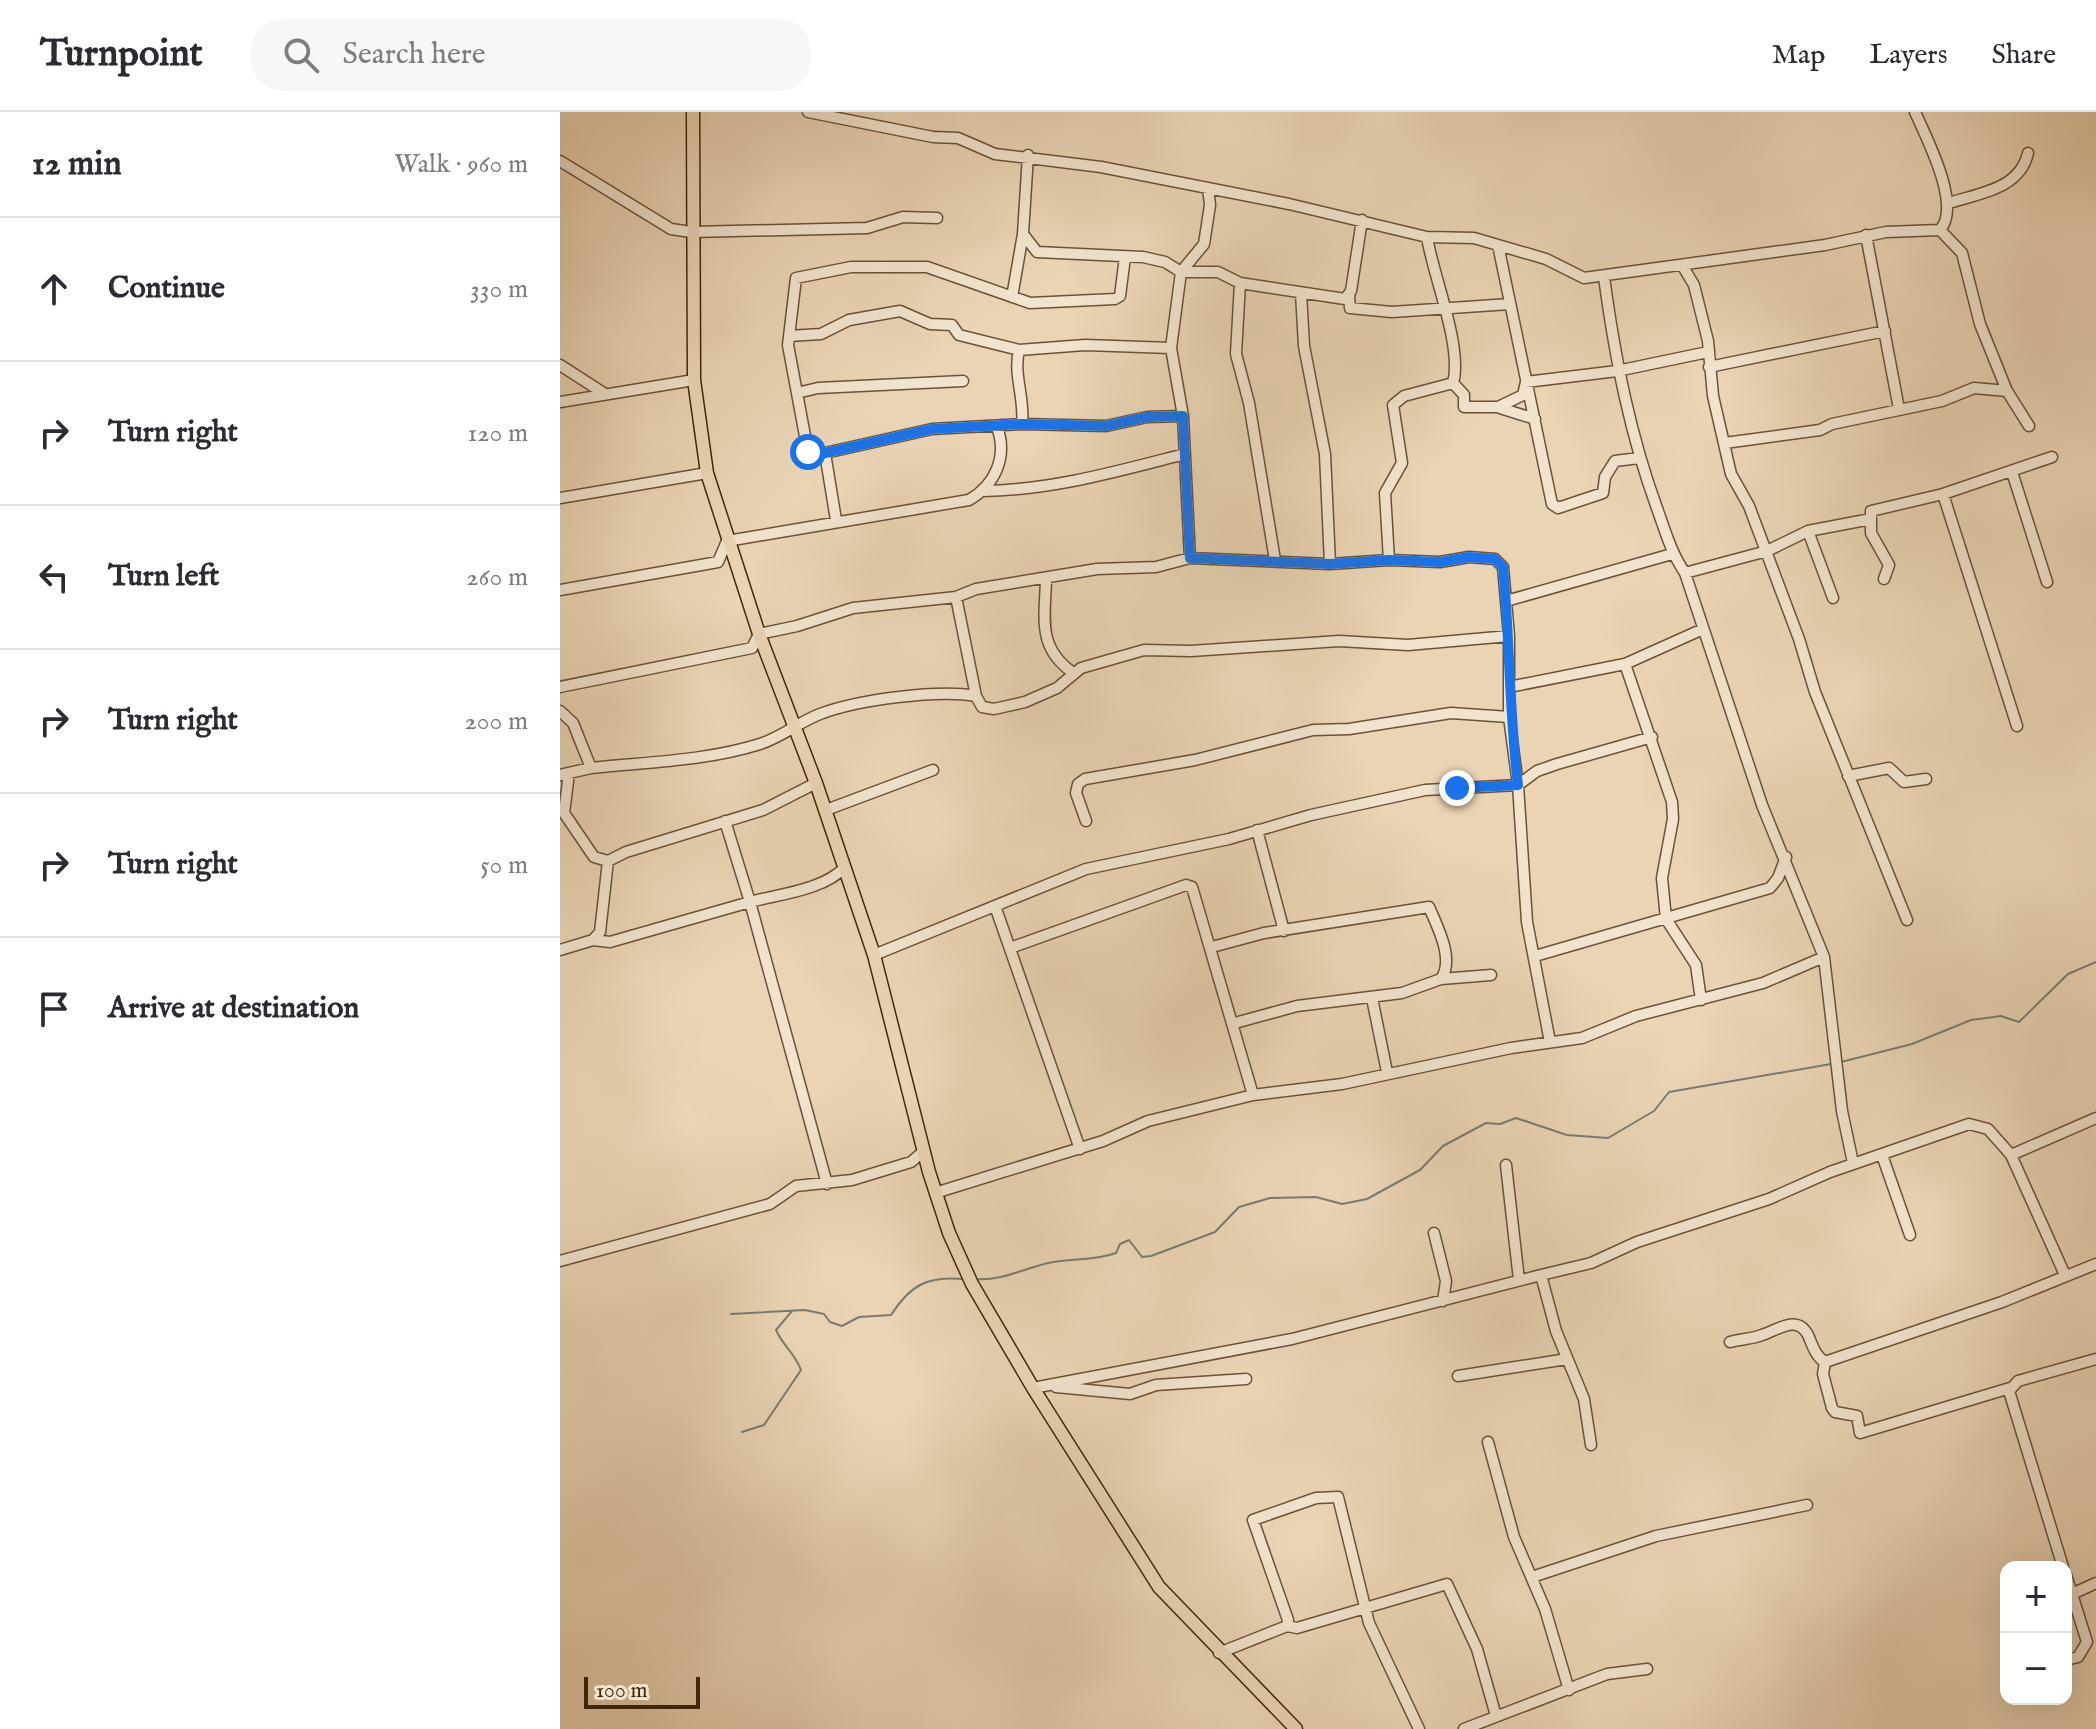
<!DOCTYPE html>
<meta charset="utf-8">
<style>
body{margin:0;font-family:"IM FELL English",serif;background:#f7f7f7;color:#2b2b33}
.controls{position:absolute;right:24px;bottom:24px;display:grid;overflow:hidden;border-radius:16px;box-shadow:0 8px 32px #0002}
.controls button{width:72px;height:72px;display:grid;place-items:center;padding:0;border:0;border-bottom:2px solid #e1e1e2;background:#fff;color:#2b2b33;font:40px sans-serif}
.scale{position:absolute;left:24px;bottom:20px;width:116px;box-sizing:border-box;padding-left:8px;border:4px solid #412709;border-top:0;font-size:22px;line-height:28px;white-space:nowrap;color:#412709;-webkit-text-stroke:6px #f1e3ce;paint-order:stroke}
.stop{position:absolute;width:24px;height:24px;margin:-18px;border:6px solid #1a73e8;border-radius:50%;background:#fff}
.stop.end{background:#1a73e8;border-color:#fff;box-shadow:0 2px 8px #0008}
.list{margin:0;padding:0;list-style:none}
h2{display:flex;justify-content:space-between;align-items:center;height:104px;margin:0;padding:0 32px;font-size:34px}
h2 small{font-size:26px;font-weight:400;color:#7c7c81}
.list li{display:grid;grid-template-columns:52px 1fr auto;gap:24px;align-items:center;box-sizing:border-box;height:144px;padding:0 32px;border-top:2px solid #e1e1e2}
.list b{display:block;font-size:30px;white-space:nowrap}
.list em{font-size:26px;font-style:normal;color:#7c7c81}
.icon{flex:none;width:44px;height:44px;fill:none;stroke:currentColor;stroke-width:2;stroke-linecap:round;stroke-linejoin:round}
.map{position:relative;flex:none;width:1536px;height:1617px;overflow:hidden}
header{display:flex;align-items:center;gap:48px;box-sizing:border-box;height:112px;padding:0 40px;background:#fff;border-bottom:2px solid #e1e1e2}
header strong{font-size:38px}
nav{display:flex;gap:44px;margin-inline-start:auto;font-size:28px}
.search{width:560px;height:72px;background:#f7f7f7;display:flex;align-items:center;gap:20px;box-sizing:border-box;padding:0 28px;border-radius:32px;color:#7c7c81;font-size:30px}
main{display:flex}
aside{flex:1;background:#fff}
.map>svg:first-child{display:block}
</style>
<header>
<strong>Turnpoint</strong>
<div class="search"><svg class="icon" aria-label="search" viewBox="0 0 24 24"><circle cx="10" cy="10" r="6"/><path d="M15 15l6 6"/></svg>Search here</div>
<nav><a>Map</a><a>Layers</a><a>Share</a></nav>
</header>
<main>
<aside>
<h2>12 min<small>Walk · 960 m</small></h2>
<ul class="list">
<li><svg class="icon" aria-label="ahead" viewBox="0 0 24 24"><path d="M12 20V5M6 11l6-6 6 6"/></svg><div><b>Continue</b></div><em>330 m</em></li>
<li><svg class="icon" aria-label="right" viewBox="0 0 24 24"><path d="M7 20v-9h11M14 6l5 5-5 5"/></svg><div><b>Turn right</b></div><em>120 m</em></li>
<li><svg class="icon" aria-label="left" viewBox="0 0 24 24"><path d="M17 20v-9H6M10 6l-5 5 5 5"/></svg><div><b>Turn left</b></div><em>260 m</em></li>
<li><svg class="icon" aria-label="right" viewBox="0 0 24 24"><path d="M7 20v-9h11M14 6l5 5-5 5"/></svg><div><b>Turn right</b></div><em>200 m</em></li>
<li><svg class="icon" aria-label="right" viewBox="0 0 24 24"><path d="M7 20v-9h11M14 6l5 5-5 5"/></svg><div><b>Turn right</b></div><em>50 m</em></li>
<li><svg class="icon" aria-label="arrive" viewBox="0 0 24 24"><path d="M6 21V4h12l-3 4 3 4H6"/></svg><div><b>Arrive at destination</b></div></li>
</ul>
</aside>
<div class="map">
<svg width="1536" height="1617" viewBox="0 0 1536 1617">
<rect width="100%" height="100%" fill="#ead4b4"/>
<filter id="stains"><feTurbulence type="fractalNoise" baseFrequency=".0025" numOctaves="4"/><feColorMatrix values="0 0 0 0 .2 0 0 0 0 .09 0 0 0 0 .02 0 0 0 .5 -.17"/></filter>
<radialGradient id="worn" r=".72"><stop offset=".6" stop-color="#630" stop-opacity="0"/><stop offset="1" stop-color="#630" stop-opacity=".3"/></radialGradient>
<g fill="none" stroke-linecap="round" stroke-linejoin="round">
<!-- stream -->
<path stroke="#787c72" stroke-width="2" d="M1281,950L1352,932L1411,908L1441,904L1459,910L1508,862L1536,850
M415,1167C441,1169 463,1157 488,1151C512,1146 534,1149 556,1141L560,1132L569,1128L582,1145L591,1144L655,1120L679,1095L710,1086L756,1085L782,1092L807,1087L860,1058L883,1034L926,1011L940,1012L956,1006L1007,1023L1048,1026L1094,999L1109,980L1271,952
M171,1202L245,1198L264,1202L270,1210L282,1214L299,1205L331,1203C351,1172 368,1164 404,1167
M182,1320L204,1313L241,1258C234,1240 223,1234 216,1218L232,1199"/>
<!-- minor casing -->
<g stroke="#6b5234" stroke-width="13">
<path id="minor" d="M248,0L373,25L398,26L435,42L541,55L729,92L867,125L914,126L986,147L1024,166L1265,133L1326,120L1380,118C1402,94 1367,27 1355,0
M0,49L111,117L131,120L307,116L343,105L377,106
M1389,91C1420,81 1460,77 1468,41
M1380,118L1402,141L1420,212L1447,279L1469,314
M463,122L477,140L583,145L605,150L621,160H658L680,171L785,187L791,179L802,108
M1306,123L1339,297
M938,133L992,392L998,396L1043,381L1045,365L1055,349L1079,346
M1122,153L1134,173L1148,229L1153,284L1171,362L1189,394L1239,527L1255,580L1347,808
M1044,165C1055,246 1070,323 1098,399C1106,422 1112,442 1125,461L1202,693L1264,845L1282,999L1293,1051
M680,171L676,242L689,291L715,448
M741,181L744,234L765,342L770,452
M789,184L790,196L832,200L950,192
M452,185L463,122L468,43
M229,224L261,222L289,208L340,199L370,212L392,213L399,223L459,238L525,233L611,236
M459,238C453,263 465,286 462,312
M0,253L45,282
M1149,255L1325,219
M893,271L904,283V295H938L963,283L966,270L1057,259L1148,240
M237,281L258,276L403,269
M0,290L134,268
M940,296L975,307
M1165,331L1260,318L1272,312L1382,289L1414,276L1447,279
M265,341L372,317L462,312L546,314L587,305L623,304
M1452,360L1487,470
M423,379C493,378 558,359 625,342
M1383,382L1457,614
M0,386L147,361
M276,408L265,341L248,340L228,233L236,166L291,155H367L470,191L555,187L560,184L565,145
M1248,419L1273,486
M630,446L623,304L611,236L621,160L644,132L650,93L648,76
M829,448L825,381L842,351L833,293L844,284L893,271C903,235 873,164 867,125
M1125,461L1207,439L1248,419L1311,407
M486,467C485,506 477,535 512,560
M1324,467L1329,453L1311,421V399L1383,382L1492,345
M0,478L158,450L167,429L409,388C435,373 448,345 437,315
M396,485L416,584
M946,489L1112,442
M1065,552L1112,690L1113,707L1102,766L1106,807L1136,853L1141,888
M0,575L192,536L199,522L237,514L293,496L396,485L416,477L537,457L596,455L630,446L770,452L829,448L880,450L909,445L935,447L943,455L949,524V605L958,673L967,810L990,930
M949,575L1065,552L1143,517
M0,599L13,611L31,656C87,650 146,649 200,632C222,625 239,610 260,602C297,588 377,577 416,584L422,595L434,597L465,590L497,576L521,556L584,538L631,539L779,529L848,533L949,524
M9,661L4,701L34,745L48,749L66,740L203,698L256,671
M0,663L31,656
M1288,664L1329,656L1344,670L1366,667
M266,698L373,658
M165,709L190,790C220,782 264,778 285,755
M526,709L516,681L518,672L525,667L635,648L753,618L789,617L891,601L949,605
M697,718L724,819
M435,794L520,1037
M33,828L40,820L48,749
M652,835L704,821L869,795C877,814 895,847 881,867L842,881L737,894L675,911
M450,836L626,773L632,775L693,983
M0,838L33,828L50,830L190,790L267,1072
M314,843L526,757L669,727L751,703L865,678L958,673L977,659L997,652L1092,625
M975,844L1210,776L1218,766L1226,745
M881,867L931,863
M812,886L827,960
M1322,1043L1350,1123
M1451,1043L1536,1006
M946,1053L959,1168
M375,1081L543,1029L588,1009L693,983L782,972L951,936L1022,926L1076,904L1203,871L1264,845
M874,1121L886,1169L883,1189
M0,1149L210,1092L236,1074L292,1068L351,1050L364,1039
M981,1163L1031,1151L1077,1130L1209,1087L1270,1060L1409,1012L1428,1017L1451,1043L1505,1163
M1170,1230C1181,1227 1192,1227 1202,1223C1218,1218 1237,1202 1248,1223C1252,1232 1255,1244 1265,1250
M1265,1250L1442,1190L1536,1152
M1265,1250L1263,1262L1272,1296L1275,1300L1297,1304L1300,1321L1450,1276
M898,1264L1007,1247
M496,1275L570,1282L596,1273L686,1267
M473,1276L732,1227L981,1163L996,1219L1024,1287L1031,1333
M928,1330L954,1425L985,1497L1009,1578
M1503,1455L1449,1279L1458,1269L1536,1247
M1506,1463L1527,1530L1518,1545L1506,1548
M972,1465L1096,1424L1247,1393
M1512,1482L1536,1471
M727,1514L737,1516L887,1472L917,1537L936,1604
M659,1541L727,1514L728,1508L693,1408L756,1386L778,1385L809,1511L859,1617
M904,1617L1047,1562L1087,1557"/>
</g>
<!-- major casing -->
<g stroke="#412709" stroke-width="15">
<path id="major" d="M133,0L134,268L147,361L199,522L256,671L314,843L369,1060L389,1121L412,1172L473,1276L599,1475L736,1617"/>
</g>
<!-- minor -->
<use href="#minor" stroke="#f1e3ce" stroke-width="10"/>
<!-- major -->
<use href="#major" stroke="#ead4b4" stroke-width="12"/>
</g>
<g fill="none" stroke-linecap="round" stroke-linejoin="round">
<!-- route -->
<path stroke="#1a73e8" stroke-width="10" d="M248,340L265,341L372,317L462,312L546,314L587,305L623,304L630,446L770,452L829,448L880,450L909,445L935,447L943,455C950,528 949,600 958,673L897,676"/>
</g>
<rect width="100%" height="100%" filter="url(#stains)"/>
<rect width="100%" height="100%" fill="url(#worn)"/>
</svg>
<div class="controls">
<button>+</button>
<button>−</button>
</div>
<div class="scale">100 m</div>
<div class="stop" style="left:248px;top:340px"></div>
<div class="stop end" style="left:897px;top:676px"></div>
</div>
</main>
